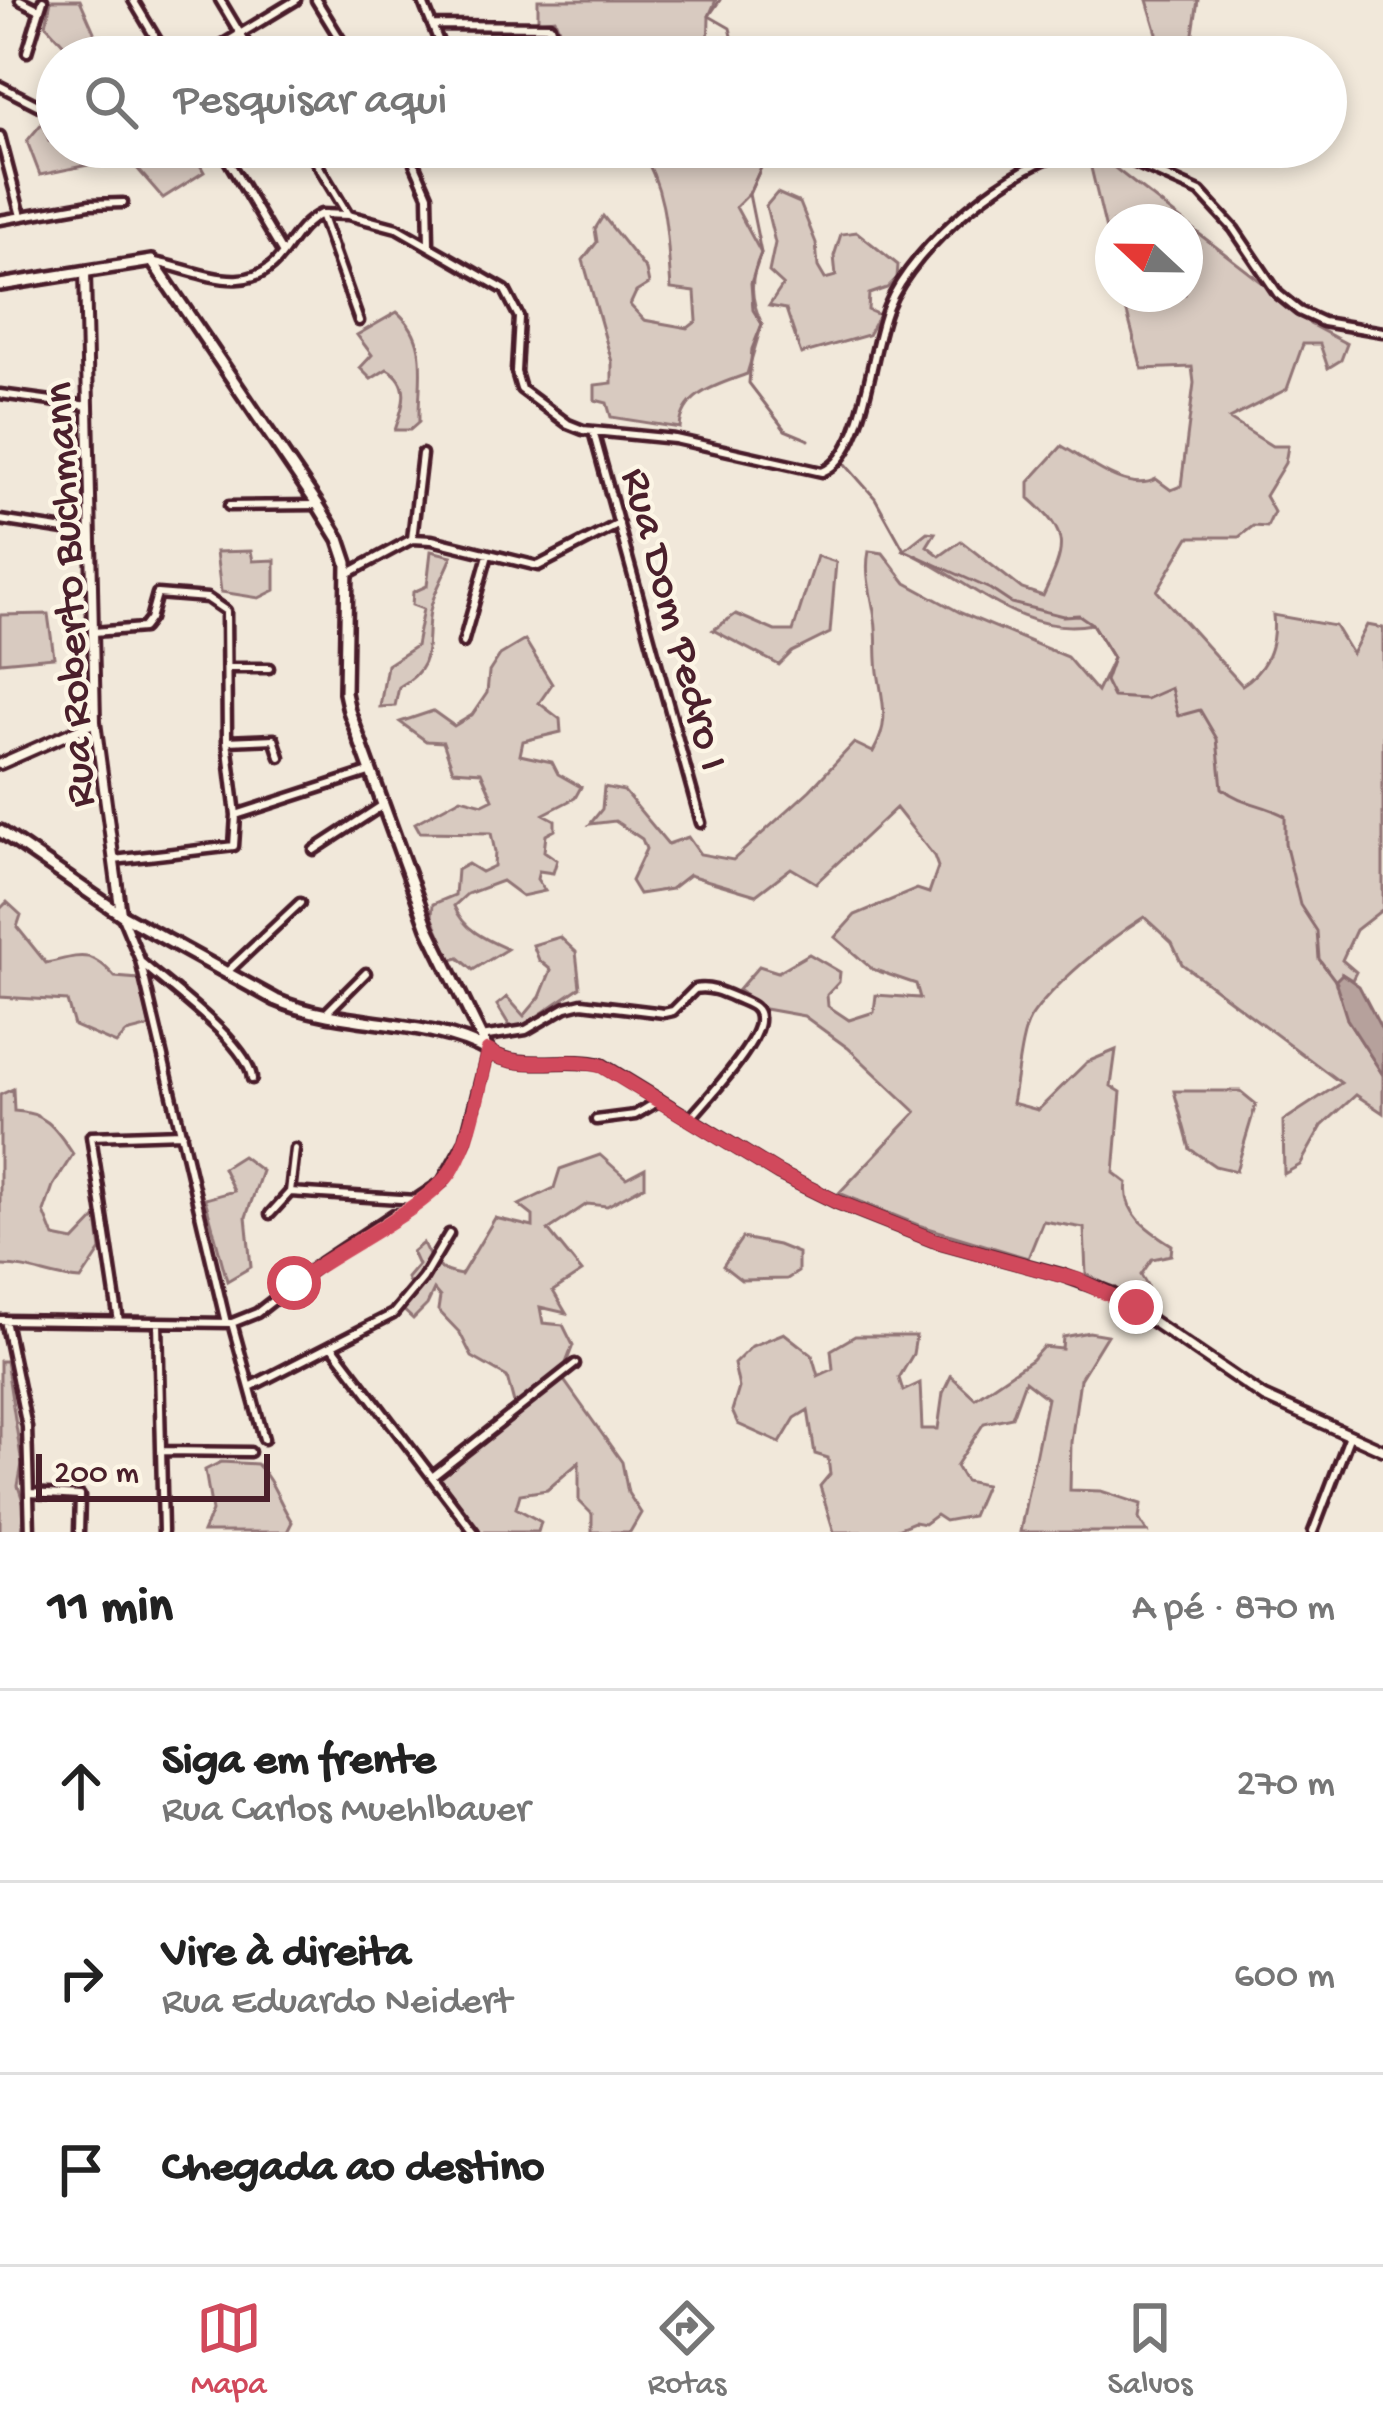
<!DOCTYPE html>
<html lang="pt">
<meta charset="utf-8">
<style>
body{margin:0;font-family:"Gochi Hand",sans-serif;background:#f6f6f6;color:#222}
.compass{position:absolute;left:1095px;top:204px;width:108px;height:108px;border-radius:50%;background:#fff;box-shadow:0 6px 18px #0003;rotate:292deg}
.scale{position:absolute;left:36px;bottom:30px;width:234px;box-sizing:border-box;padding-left:12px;border:6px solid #4a1f2b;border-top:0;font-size:33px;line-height:42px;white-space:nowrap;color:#4a1f2b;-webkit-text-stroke:9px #fcf5e5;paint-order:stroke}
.stop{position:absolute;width:36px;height:36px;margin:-27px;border:9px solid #d1495b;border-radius:50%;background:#fff}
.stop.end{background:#d1495b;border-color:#fff;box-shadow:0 3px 12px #0008}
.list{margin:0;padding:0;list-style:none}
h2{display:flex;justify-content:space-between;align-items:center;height:156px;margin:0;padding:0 48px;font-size:51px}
h2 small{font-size:39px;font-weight:400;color:#767676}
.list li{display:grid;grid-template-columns:78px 1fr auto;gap:36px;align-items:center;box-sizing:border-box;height:192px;padding:0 48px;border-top:3px solid #e0e0e0}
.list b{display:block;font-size:45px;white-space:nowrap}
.list p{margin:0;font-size:39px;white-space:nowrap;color:#767676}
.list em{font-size:39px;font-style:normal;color:#767676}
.icon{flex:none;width:66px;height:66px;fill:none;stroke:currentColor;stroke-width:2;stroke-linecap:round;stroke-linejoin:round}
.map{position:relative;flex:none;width:1383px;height:1532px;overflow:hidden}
.search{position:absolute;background:#fff;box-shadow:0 6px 18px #0003;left:36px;right:36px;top:36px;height:132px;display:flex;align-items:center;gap:30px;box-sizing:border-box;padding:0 42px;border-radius:66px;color:#767676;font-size:45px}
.sheet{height:732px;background:#fff}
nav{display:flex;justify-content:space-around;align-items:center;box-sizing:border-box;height:168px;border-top:3px solid #e0e0e0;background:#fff;font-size:33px;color:#767676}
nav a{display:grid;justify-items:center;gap:6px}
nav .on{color:#d1495b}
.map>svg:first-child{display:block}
</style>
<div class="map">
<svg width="1383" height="1532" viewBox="0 0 1383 1532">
<rect width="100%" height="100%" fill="#f1e8da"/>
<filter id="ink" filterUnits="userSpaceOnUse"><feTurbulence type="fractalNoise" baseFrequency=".00833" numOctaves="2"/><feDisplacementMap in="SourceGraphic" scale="24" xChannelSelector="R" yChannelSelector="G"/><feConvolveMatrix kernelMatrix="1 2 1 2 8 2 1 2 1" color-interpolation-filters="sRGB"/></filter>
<g filter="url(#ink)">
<!-- green -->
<path fill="#d8cac0" stroke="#917476" stroke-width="3" d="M51,0H80L105,57H68L69,50L46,25Z
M538,0H716L709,16L708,57H570L555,19L538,21Z
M1147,0H1198L1192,40L1195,57H1159V40Z
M43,122L49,141L57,140V147H124L181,165L187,157L180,147H190L204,172L163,198L136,167L121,158L40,175L27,141Z
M639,147H752L762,165L749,194L736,207L761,253C749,280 750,299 762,324L747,374C718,385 682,393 680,428L611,417L607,403L595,400V385L612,383V362L583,260L597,242L595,229L603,216L646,270L649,284L636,292L630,305L644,320L688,328L697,321L695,292L671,289C667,238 668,191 639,147Z
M1086,147H1088L1184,222H1113V259Z
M777,193L800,203L816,243L818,267L825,279L836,276L834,256L841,234L857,232L898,265L897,278L887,288L869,294L868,310L879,315L868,335L801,354L786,309L769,306L783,285L769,272L775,243L766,206Z
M1185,223L1299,311L1310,324L1347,344L1341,360L1328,368L1320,344H1303L1287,389L1229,419L1272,446H1288L1285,463L1265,496L1274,512L1267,527L1253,526L1239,537H1189L1157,591L1242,685C1267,669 1276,645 1273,615L1335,626L1352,654L1367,625L1383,628V909L1356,930L1342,960L1356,972L1352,980L1342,974L1347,1019L1383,1075V1113L1356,1095L1322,1126L1300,1165L1284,1174L1283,1121L1341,1083L1182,964L1172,943L1144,917C1109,939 1053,984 1030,1019C1020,1036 1017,1081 1012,1103L1038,1110L1087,1062L1116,1050L1111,1086L1121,1092L1114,1173L1127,1183C1122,1214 1150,1231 1172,1245L1171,1255L1152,1259L1141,1275L1147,1285V1305L1086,1274L1084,1228L1043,1221L1028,1258L918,1225L839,1193L916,1112L848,1048L804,1016L765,1009L738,990L759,966L778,972L809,954L840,972L839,982L827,995L828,1006L849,1020L874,1012L876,995L920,998L916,984L872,969L835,937L855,915L917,889L929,893L938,867L934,856L896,808L816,883L791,868L756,895L689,875L671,889L639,894L631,881L646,849L642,839L615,821L590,824L602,809L604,787L624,791L668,844L688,837L700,854L733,860L810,790L854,743L873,752C889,724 884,708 879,678C875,659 878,638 875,619C872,595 864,575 869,551L883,553L906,583L961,613L1067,657L1097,692L1113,658L1092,624C1019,638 965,576 904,550L927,532L935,533L927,546L940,556L961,541L1022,589L1043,596C1066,547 1071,535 1029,498V482L1062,446C1087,460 1127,494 1156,479L1171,490L1181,486L1194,383L1192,367L1142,369L1122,294H1185Z
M397,312C431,341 418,380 419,422L410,430H395C403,407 413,383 387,369L371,379L360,368L372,355L357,335Z
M251,551L253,561L275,560V590L259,598L221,592L216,552Z
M431,551L452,556C446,574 433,592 430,611C424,644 437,666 399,687L395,706L380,707L387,665L416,646L423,609L412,605L413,592L427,586Z
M817,556L836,562L830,633L792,652L779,665L713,630L736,614L775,631H793Z
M48,614L54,657L0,662V615Z
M525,640L552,684L539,703L560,719L561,732L523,741L520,755L552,762L558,774L581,787L575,798L544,814L555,820V830L546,835L544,851L557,860L553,873L539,871L537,879L545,891L522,896L502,881L467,894L454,906C464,930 485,939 507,949L473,970L459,958L451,960L432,916L433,904L455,895L457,870L468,864L481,872L494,866L495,852L491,833L420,832L415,823L461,798L483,804L493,799L481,772L453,770L443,742L426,741L400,722L433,711L454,726L472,715L487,693L489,672L500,655Z
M7,902L21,915L17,927L46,963C80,956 90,948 115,977L139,979L150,1027L126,1033L116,1044L74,1026L67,1001L0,997V909Z
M560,937L576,952L580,987L526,1024L511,1028L497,1005L507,997L524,1016L540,997L551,970L539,960L533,945Z
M13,1089L14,1111C46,1112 56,1129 73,1154L53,1186L44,1212L54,1237L74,1241L97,1217L101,1250L81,1280C52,1279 30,1265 0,1266V1095Z
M1174,1091H1240L1256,1104L1236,1171L1215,1166L1190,1149Z
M600,1155L626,1178L645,1168V1185L607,1206L587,1204L548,1230L582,1272L553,1291L566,1313L540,1307L543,1323L563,1325L573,1345L561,1376L622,1462L628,1493L641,1513L630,1532H592V1514L579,1501V1462L547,1490L520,1494L516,1508L541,1522L538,1532H474L432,1477L516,1411L507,1377L472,1357L460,1333L438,1310L440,1297L434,1290L427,1305L413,1319L400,1307L413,1292L407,1278L418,1265L412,1252L423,1243C432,1264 437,1271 461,1275L495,1218L533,1227V1216L519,1205L554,1188L560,1169Z
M242,1156L262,1171L246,1217L251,1267L227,1281L205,1199L234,1191L223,1168Z
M742,1238L778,1245L798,1253V1272L787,1279L741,1280L723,1266Z
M1089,1332L1107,1335L1080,1379L1071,1442L1070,1490L1101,1491L1141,1504L1139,1519L1147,1532H1020L1047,1398L1025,1381L1012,1417L984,1423L956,1466L965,1481L985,1485L972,1516L945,1521L936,1515L924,1524L914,1522L890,1532H834L820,1486L830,1474L828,1458L815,1454L808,1410L795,1418L780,1443L738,1424L732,1411L739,1388L734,1364L752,1346L784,1333L812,1355L818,1376L833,1369L831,1350L855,1336H916L913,1354L899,1378L903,1391L920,1383L922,1429H938L943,1393L951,1376L975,1398L1031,1360L1043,1347L1062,1349L1063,1337Z
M0,1361H6L22,1464L18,1486L25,1507L22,1532H0Z
M221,1462L257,1464C273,1480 279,1502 292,1522L287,1532H203L212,1511L205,1470Z"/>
<!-- water -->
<path fill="#b6a19c" stroke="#8b6d6f" stroke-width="3" d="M1342,974L1359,986L1383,1032V1075L1347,1019L1335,981Z"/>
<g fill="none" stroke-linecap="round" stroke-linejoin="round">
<!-- stream -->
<path stroke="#8b6d6f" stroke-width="3" d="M720,0L709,16L730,28L733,40L722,50V57
M764,147L762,165L749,194L761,253L751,283L753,310L762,324L752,349L749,383L785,430L809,440
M845,464L875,498L904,550L990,589L1011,603L1063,616L1079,615L1092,624L1113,658L1105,681L1113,697L1146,699L1171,688L1178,716L1200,710L1217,739L1222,788C1243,805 1262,803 1285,816V843L1300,905L1317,931L1319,959L1337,983"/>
<!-- minor casing -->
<g stroke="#4a1f2b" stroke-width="15">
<path id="minor" d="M20,0L40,10
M133,0L167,57
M220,0L254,57
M316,0L351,57
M422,0L445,57
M432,25L550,26L561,57
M27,52L43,0
M202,57L296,0
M0,86L57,115
M0,136L21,216
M121,147H122
M220,147L282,252
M307,147L348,215
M407,147L428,195L429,244
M603,147V153
M1091,147L1113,153L1200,192L1234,229L1278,294L1299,311L1323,322L1383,332
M321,214L359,321
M0,220L90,204L123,203
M155,262C200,271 248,299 281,256C293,240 302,223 321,214L348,215L397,228L505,290L519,317L516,372L521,389L568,424L583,430L675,439L822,472C866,455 870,349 888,307C914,244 1014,161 1081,147
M0,394L88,406
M593,431L701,823
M229,506L318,505
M0,520L91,534
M412,539L422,454
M349,573L412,539L432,540L538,566L619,524
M94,632L143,628L150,619L157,594L207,598L226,611L227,741L236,815L234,846L114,860
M463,643L488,555
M228,668H269
M227,741L274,739L280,757
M236,815L369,772
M314,850L383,805
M123,919L140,960L226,1323
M142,963C169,987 250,1045 252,1079
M228,971L300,903
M325,1014L366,973
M481,1037L526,1030L566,1007L582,1003L664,1013L673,1011L695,989C711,986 724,993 740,1000C749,1004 759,1007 759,1018C762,1041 706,1100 690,1119
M596,1120L635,1115L660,1100
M290,1192L416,1200
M270,1214L290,1192L295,1149
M0,1320L232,1323L257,1313L322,1262L442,1182L465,1141L488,1051
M5,1320L27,1427L30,1532
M119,1322L91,1136L182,1133
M158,1323L163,1532
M232,1323L264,1439
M333,1347L474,1532
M250,1387L393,1314L423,1278L449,1234
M161,1451L250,1452
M432,1477L575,1364
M30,1493L80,1496L79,1532
M1313,1532L1350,1435"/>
</g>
<!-- tertiary casing -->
<g stroke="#4a1f2b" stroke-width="16">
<path id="tertiary" d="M85,271L95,722L121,914
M0,764L95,722
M488,1051C520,1072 566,1056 602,1065L778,1173L837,1202L933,1240L1062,1275L1111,1293L1264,1397L1383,1450"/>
</g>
<!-- secondary casing -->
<g stroke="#4a1f2b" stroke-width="18">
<path id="secondary" d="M0,285L152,261L318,505L339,539L347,563L345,693L349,711L428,928L488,1051
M0,831L122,915L276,1000C340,1028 430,1018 488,1051"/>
</g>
<!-- minor -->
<use href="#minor" stroke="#fcf5e5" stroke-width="6"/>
<!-- tertiary -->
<use href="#tertiary" stroke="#fcf5e5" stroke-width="8"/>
<!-- secondary -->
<use href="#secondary" stroke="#fcf5e5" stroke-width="9"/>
</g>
</g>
<g fill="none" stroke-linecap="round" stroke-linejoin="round" filter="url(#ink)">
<!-- route -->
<path stroke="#d1495b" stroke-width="15" d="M294,1283C334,1251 430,1208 453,1168C473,1133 478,1089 488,1051C520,1073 566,1055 602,1066L778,1173L837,1202L933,1240L1078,1280L1136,1307"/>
</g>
<g text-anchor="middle" stroke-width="9" stroke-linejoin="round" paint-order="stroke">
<!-- street labels -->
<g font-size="45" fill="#4a1f2b" stroke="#fcf5e5">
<text transform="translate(65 595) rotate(-93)" y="16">Rua Roberto Buchmann</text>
<text transform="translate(679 618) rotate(75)" y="16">Rua Dom Pedro I</text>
</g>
</g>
</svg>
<svg class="compass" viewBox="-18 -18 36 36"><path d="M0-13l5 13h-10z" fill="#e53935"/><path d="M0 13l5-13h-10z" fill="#767676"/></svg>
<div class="scale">200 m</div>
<div class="stop" style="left:294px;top:1283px"></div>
<div class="stop end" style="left:1136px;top:1307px"></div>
<div class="search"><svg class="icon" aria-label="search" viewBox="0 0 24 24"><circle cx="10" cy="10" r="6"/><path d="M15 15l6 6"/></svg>Pesquisar aqui</div>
</div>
<section class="sheet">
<h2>11 min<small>A pé · 870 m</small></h2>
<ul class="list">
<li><svg class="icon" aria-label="ahead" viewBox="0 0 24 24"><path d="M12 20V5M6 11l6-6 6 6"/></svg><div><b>Siga em frente</b><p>Rua Carlos Muehlbauer</p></div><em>270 m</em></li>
<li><svg class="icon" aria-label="right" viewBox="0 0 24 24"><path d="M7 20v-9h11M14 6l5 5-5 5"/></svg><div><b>Vire à direita</b><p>Rua Eduardo Neidert</p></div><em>600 m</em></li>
<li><svg class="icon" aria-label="arrive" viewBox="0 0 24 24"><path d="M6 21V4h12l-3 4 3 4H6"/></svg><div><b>Chegada ao destino</b></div></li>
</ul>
</section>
<nav>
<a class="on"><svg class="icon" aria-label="map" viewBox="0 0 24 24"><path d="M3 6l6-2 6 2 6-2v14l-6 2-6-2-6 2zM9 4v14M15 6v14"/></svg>Mapa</a>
<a><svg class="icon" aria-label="directions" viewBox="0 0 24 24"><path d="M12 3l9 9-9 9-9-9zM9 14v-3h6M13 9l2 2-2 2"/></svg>Rotas</a>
<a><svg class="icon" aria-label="saved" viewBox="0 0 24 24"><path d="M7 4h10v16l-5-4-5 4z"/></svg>Salvos</a>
</nav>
